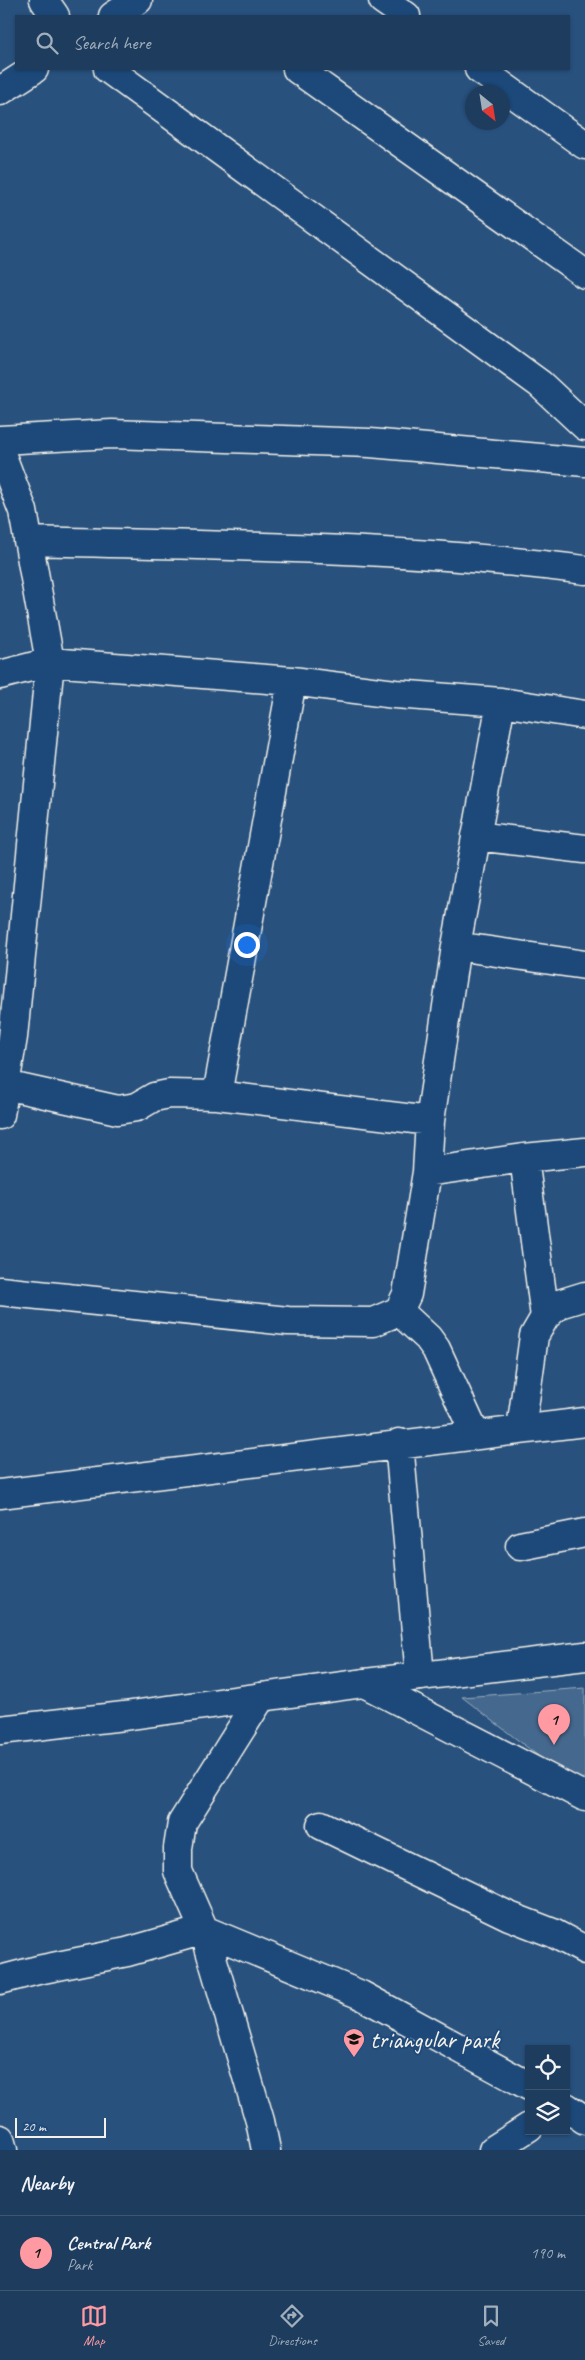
<!DOCTYPE html>
<style>
body{margin:0;font-family:Caveat,sans-serif;background:#264464;color:#f1f3f6}
.controls{position:absolute;right:15px;bottom:15px;display:grid;overflow:hidden;border-radius:0px;box-shadow:0 1px 4px #0004}
.controls button{width:45px;height:45px;display:grid;place-items:center;padding:0;border:0;border-bottom:1px solid #3c5673;background:#1e3d5e;color:#f1f3f6;font:25px sans-serif}
.compass{position:absolute;left:465px;top:85px;width:45px;height:45px;border-radius:50%;background:#1e3d5e;box-shadow:0 1px 4px #0004;rotate:150deg}
.scale{position:absolute;left:15px;bottom:12px;width:91px;box-sizing:border-box;padding-left:5px;border:2px solid #f4f1e8;border-top:0;font-size:14px;line-height:18px;white-space:nowrap;color:#f4f1e8;-webkit-text-stroke:4px #1f4a7a;paint-order:stroke}
.you{position:absolute;left:246px;top:944px;width:18px;height:18px;margin:-12px;border:4px solid #fff;border-radius:50%;background:#1a73e8;box-shadow:0 0 0 8px #1a73e833}
.badge{display:grid;place-items:center;width:32px;height:32px;border-radius:50%;background:#ff9aa2;color:#111;font-size:16px;font-weight:700}
.pin{position:absolute;translate:-50% -41px;filter:drop-shadow(0 1px 2px #0008)}
.pin::after{content:'';position:absolute;top:26px;width:18px;height:15px;background:inherit;clip-path:polygon(0 0,100% 0,50% 100%)}
.list{margin:0;padding:0;list-style:none}
h2{display:flex;justify-content:space-between;align-items:center;height:65px;margin:0;padding:0 20px;font-size:21px}
h2 small{font-size:16px;font-weight:400;color:#a1aebc}
.list li{display:grid;grid-template-columns:32px 1fr auto;gap:15px;align-items:center;box-sizing:border-box;height:75px;padding:0 20px;border-top:1px solid #3c5673}
.list b{display:block;font-size:19px;white-space:nowrap}
.list p{margin:0;font-size:16px;white-space:nowrap;color:#a1aebc}
.list em{font-size:16px;font-style:normal;color:#a1aebc}
.icon{flex:none;width:28px;height:28px;fill:none;stroke:currentColor;stroke-width:2;stroke-linecap:round;stroke-linejoin:round}
.map{position:relative;flex:none;width:585px;height:2150px;overflow:hidden}
.search{position:absolute;background:#1e3d5e;box-shadow:0 1px 4px #0004;left:15px;right:15px;top:15px;height:55px;display:flex;align-items:center;gap:12px;box-sizing:border-box;padding:0 18px;border-radius:0px;color:#a1aebc;font-size:19px}
.sheet{height:140px;background:#1e3d5e}
nav{display:flex;justify-content:space-around;align-items:center;box-sizing:border-box;height:70px;border-top:1px solid #3c5673;background:#1e3d5e;font-size:14px;color:#a1aebc}
nav a{display:grid;justify-items:center;gap:2px}
nav .on{color:#ff9aa2}
.map>svg:first-child{display:block}
</style>
<div class="map">
<svg width="585" height="2150" viewBox="0 0 585 2150">
<rect width="100%" height="100%" fill="#28517e"/>
<filter id="ink" filterUnits="userSpaceOnUse"><feTurbulence type="fractalNoise" baseFrequency=".02" numOctaves="2"/><feDisplacementMap in="SourceGraphic" scale="10" xChannelSelector="R" yChannelSelector="G"/><feConvolveMatrix kernelMatrix="1 2 1 2 8 2 1 2 1" color-interpolation-filters="sRGB"/></filter>
<g filter="url(#ink)">
<!-- green -->
<path fill="#45688e" stroke="#9cacbb" d="M585,1688V1792L462,1697Z"/>
<g fill="none" stroke-linecap="round" stroke-linejoin="round">
<!-- street casing -->
<g stroke="#f4f1e8" stroke-width="31">
<path id="street" d="M44,0L55,16
M383,0L406,16
M113,16L138,0
M108,69L540,384L585,426
M297,69L585,274
M479,69L585,145
M0,91L34,69
M0,440L112,434L370,443L585,462
M0,451L23,511L50,662L13,1037L0,1115
M28,541C214,546 401,546 585,570
M0,675L50,662L292,681L395,694L501,702L585,715
M476,836L585,849
M456,946L585,965
M5,1085L118,1110L137,1107L154,1097L169,1094L217,1095L430,1121L456,946L501,702
M217,1095L292,681
M524,1158L545,1317
M427,1172L524,1158L585,1152
M0,1291L288,1321L373,1322L399,1311L407,1294L427,1172L430,1121
M399,1311L428,1338L436,1349L475,1434
M521,1429L534,1336L545,1317L559,1304L585,1296
M399,1443L420,1676
M0,1494L585,1422
M520,1546L585,1533
M364,1683L585,1797
M261,1697L182,1823L178,1848V1871L204,1930L361,1995L529,2086
M321,1825L509,1916L553,1933L585,1950
M0,1980L38,1970L127,1952L204,1930L260,2121L266,2150
M566,2107L585,2120
M0,2139L3,2150
M493,2150L529,2127"/>
</g>
<!-- secondary casing -->
<g stroke="#f4f1e8" stroke-width="31">
<path id="secondary" d="M0,1730L124,1716L364,1683L585,1656"/>
</g>
<!-- street -->
<use href="#street" stroke="#1f4a7a" stroke-width="28"/>
<!-- secondary -->
<use href="#secondary" stroke="#1f4a7a" stroke-width="28"/>
</g>
</g>
<!-- icons -->
<defs>
<g id="school-pin" transform="scale(1.125)"><path d="M0 17L-7.5 6A9.5 9.5 0 1 1 7.5 6Z" fill="#ff9aa2" stroke="#1f4a7a"/><path d="M0-5L7-2L0 1L-7-2ZM-4 1L0 2.5L4 1V4Q0 6-4 4Z" fill="#111"/></g>
</defs>
<g fill-rule="evenodd">
<use href="#school-pin" x="354" y="2039"/>
</g>
<g text-anchor="middle" stroke-width="4" stroke-linejoin="round" paint-order="stroke">
<!-- poi labels -->
<g font-size="25" fill="#f4f1e8" stroke="#1f4a7a" text-anchor="start">
<text x="370" y="2048">triangular park</text>
</g>
</g>
</svg>
<div class="controls">
<button><svg class="icon" aria-label="locate" viewBox="0 0 24 24"><circle cx="12" cy="12" r="6"/><path d="M12 2v4M12 18v4M2 12h4M18 12h4"/></svg></button>
<button><svg class="icon" aria-label="layers" viewBox="0 0 24 24"><path d="M12 4l9 5-9 5-9-5zM3 14l9 5 9-5"/></svg></button>
</div>
<svg class="compass" viewBox="-18 -18 36 36"><path d="M0-13l5 13h-10z" fill="#e53935"/><path d="M0 13l5-13h-10z" fill="#a1aebc"/></svg>
<div class="scale">20 m</div>
<div class="you"></div>
<div class="pin badge" style="left:554px;top:1745px">1</div>
<div class="search"><svg class="icon" aria-label="search" viewBox="0 0 24 24"><circle cx="10" cy="10" r="6"/><path d="M15 15l6 6"/></svg>Search here</div>
</div>
<section class="sheet">
<h2>Nearby<small></small></h2>
<ul class="list">
<li><span class="badge">1</span><div><b>Central Park</b><p>Park</p></div><em>190 m</em></li>
</ul>
</section>
<nav>
<a class="on"><svg class="icon" aria-label="map" viewBox="0 0 24 24"><path d="M3 6l6-2 6 2 6-2v14l-6 2-6-2-6 2zM9 4v14M15 6v14"/></svg>Map</a>
<a><svg class="icon" aria-label="directions" viewBox="0 0 24 24"><path d="M12 3l9 9-9 9-9-9zM9 14v-3h6M13 9l2 2-2 2"/></svg>Directions</a>
<a><svg class="icon" aria-label="saved" viewBox="0 0 24 24"><path d="M7 4h10v16l-5-4-5 4z"/></svg>Saved</a>
</nav>
